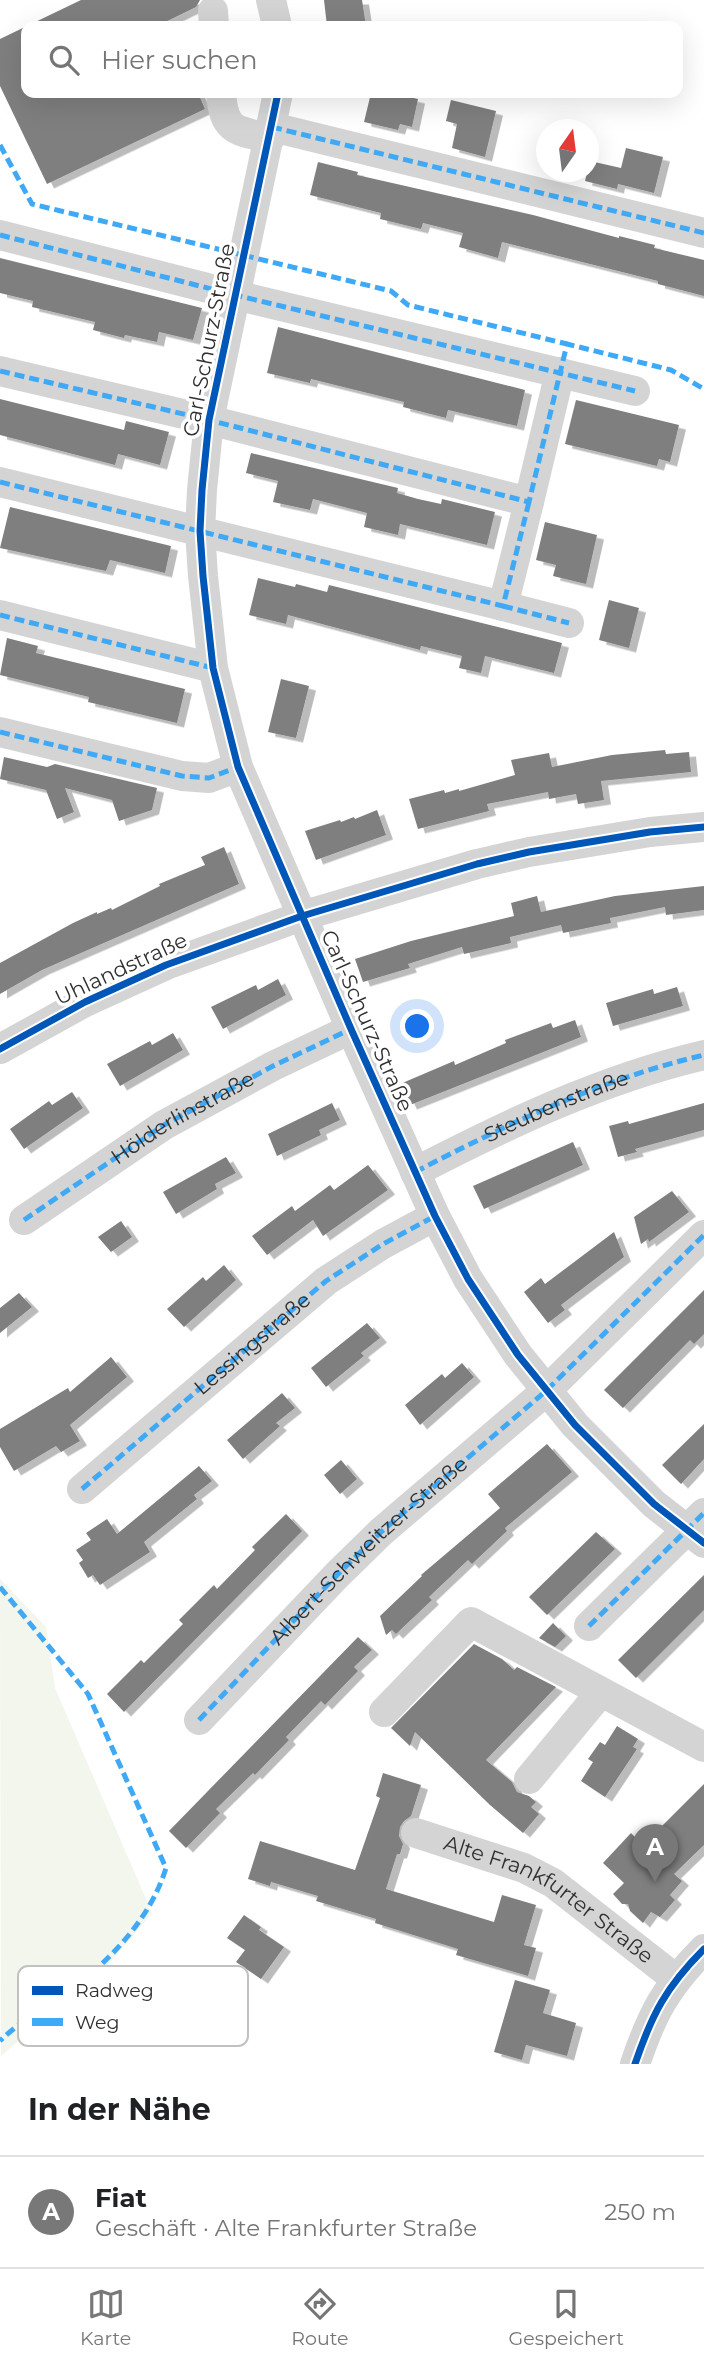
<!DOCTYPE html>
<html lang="de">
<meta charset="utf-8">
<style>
body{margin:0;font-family:Montserrat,sans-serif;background:#f6f6f6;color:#202124}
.compass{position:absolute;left:536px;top:119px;width:63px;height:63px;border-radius:50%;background:#fff;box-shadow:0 7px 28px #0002;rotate:14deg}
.you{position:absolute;left:418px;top:1027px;width:24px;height:24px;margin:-18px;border:5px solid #fff;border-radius:50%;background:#1a73e8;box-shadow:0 0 0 10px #1a73e833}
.badge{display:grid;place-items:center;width:46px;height:46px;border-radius:50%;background:#787878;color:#fff;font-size:23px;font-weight:700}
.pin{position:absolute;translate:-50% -58px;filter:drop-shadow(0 2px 4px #0008)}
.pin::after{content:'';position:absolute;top:37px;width:24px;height:21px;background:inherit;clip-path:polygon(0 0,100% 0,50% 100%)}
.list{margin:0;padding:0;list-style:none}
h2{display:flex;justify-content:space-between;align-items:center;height:91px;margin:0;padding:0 28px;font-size:30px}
h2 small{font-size:23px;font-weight:400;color:#757577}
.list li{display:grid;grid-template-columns:46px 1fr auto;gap:21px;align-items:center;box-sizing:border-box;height:112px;padding:0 28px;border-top:2px solid #e0e0e0}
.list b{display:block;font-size:26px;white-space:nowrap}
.list p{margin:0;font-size:23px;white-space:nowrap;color:#757577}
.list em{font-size:23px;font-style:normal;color:#757577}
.icon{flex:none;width:38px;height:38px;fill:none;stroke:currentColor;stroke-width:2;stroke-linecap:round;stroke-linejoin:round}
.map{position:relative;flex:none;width:704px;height:2064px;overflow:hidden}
.search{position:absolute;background:#fff;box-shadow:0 7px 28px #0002;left:21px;right:21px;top:21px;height:77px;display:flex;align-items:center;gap:18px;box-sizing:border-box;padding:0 24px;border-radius:14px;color:#757577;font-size:26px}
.sheet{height:203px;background:#fff}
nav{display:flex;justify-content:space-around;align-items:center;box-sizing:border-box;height:98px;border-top:2px solid #e0e0e0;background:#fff;font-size:19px;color:#757577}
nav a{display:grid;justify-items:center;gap:4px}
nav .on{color:#787878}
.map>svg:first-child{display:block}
</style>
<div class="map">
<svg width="704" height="2064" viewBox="0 0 704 2064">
<defs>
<filter id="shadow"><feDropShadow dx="7" dy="4.5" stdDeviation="0" flood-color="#0004"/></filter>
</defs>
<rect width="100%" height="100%" fill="#fff"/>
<!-- green -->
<path fill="#f2f6ec" d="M0,1579L46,1627L55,1688L152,1913L99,1976L52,2011L1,2056Z"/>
<!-- building -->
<path fill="#7f7f7f" filter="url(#shadow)" d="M81,0H200L196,7L157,26H26V93H198L205,109L47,184L0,86V39Z
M324,0H362L366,26H327Z
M371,93H393L418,99L412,127L400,124L398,130L364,122Z
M451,100L496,111L485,157L452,148L457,124L446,121Z
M626,148L663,157L654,193L618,184L617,189L585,181L590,161L621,168Z
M318,162L358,172L357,175L533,215L619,238V236L655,245L654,248L704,260V296L658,284V281L502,242L498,258L459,247L463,233L423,223L421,229L380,219L381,213L310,195Z
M0,258L202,308L193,340L159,332L157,342L125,335L124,338L93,330L95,322L32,307L33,301L0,293Z
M278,327L525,390L517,426L448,410L446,418L403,407L404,402L311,379L310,383L267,373Z
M0,399L124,430L126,421L169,432L160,465L118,454L115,465L0,435Z
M576,400L679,425L670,462L659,459L657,466L565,444Z
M251,453L398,488L397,493L418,499L441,504L442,499L495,512L487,545L400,524L398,535L364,527L367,513L313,499L310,510L273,502L278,481L246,473Z
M10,507L171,546L165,573L110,560L106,571L0,548Z
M545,522L597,535L586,584L553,576L556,565L536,560Z
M258,578L295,587L296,584L327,592L329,585L562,643L554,673L485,656L481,673L459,668L462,656L421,646L420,650L288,615L286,624L249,615Z
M609,600L639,608L629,648L599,640Z
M7,638L38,646L36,653L185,689L177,723L88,702L89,697L0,675Z
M281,679L309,686L296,738L268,732Z
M665,750L666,754L689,752L691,772L601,781L604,800L578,804L576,794L549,799L548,792L487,804L489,811L418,829L409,799L444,790L445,793L459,789V791L515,775L511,760L549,753L552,767L612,755Z
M4,757L47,767L55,764L157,788L152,810L119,821L112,800L65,788L74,812L57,819L46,790L0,779Z
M377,810L386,835L316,860L305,831L340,820L341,822L354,817L355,819Z
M224,847L239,884L42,970L0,994V963L73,923L97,912V914L111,908L112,910L160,886L159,884L205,865L201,857Z
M704,886V910L666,915L665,907L610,918L611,923L563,933L561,925L510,937L511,943L464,954L462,947L408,964L410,968L363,982L355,959L411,941L514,916L511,903L537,896L541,912L615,896Z
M278,979L286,995L223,1029L211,1007L256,985L258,990Z
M677,987L683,1006L613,1026L606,1003L653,989L654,994Z
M575,1020L581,1037L410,1105L400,1084L454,1061L455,1065L506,1043L505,1040L551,1023L553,1028Z
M173,1033L183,1050L120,1086L107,1064L150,1041L152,1045Z
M72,1092L83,1108L24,1149L10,1129L49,1101L52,1105Z
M332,1103L340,1120L319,1130L321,1135L277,1156L268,1134Z
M704,1103V1130L635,1149L637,1152L618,1157L609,1126L628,1121L629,1124Z
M573,1142L583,1165L484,1209L473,1186Z
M226,1157L236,1173L215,1184L217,1189L176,1214L163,1192Z
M368,1165L388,1190L323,1236L313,1220L267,1255L252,1236L292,1206L295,1211L330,1185L334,1190Z
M672,1191L689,1212L649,1242L648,1239L641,1244L634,1217Z
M121,1221L132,1237L111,1252L98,1237Z
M614,1232L624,1257L561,1305L565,1310L548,1323L524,1292L541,1278L545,1284Z
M224,1265L236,1280L184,1327L167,1309L203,1277L206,1281Z
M704,1290V1334L694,1344L690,1340L623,1408L604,1390Z
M19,1293L32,1307L0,1333V1308Z
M367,1323L380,1338L361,1353L364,1356L326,1387L311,1368Z
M111,1357L127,1377L70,1425L80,1441L61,1452L56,1446L14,1471L0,1447V1429L68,1388L70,1392Z
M462,1363L474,1377L420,1425L405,1405L442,1374L445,1378Z
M282,1393L295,1408L276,1423L280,1426L243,1459L227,1440Z
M704,1424V1459L681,1484L662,1465Z
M547,1444L572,1472L505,1528L507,1531L472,1564L468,1560L429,1597L432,1600L396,1634L392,1630L386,1635L380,1616L422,1576L421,1575L500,1508L488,1494Z
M341,1460L357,1479L340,1494L324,1475Z
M199,1466L212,1481L194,1495L197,1499L144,1542L150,1552L100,1585L93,1575L88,1578L79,1563L83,1560L76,1550L91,1540L86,1533L107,1519L117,1534Z
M286,1514L302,1531L124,1712L107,1694L141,1660L144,1663L183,1624L179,1620L214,1585L217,1589L255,1550L252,1547Z
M596,1532L615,1549L547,1615L529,1597Z
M704,1575V1610L636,1678L618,1660Z
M553,1623L566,1636L555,1647L539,1638Z
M358,1637L372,1650L354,1667L358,1671L325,1705L321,1701L286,1737L289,1740L255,1775L253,1773L216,1809L220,1813L186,1848L169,1831Z
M474,1644L502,1659L514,1670L517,1667L556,1687L486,1760L512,1782L517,1792L529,1796L536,1802L531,1807L539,1814L523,1833L490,1805L415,1732L410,1746L391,1728Z
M617,1726L638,1739L633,1747L637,1749L605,1797L581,1781L593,1762L588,1759L600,1742L605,1745Z
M383,1773L421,1785L411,1816L404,1821L400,1827L399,1836L403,1844L400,1854H397L386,1889L494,1922L502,1895L536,1905L524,1945L536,1948L528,1976L456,1955L458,1949L375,1923L376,1919L316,1901L318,1896L271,1882L270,1886L248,1879L260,1841L355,1870L380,1798L376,1796Z
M704,1784V1845L674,1874L682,1881L670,1895L675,1900L660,1917L651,1912L643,1923L630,1911L628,1904H622L613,1894L624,1883L603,1863L631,1833L643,1845Z
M244,1915L261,1927L259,1930L284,1947L261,1979L236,1962L245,1950L227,1938Z
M515,1980L550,1990L543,2013L576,2023L567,2056L526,2045L522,2060L494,2052Z"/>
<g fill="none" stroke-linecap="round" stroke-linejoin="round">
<!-- minor -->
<g stroke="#d4d4d4" stroke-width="30">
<path d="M271,0L277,26"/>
<path d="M213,11L214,26"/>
<path d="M221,93C224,131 235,131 270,138"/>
<path d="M278,93L209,420L202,490L200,531L203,576L213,668L238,767L351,1029L435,1216L468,1279L518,1355L575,1425L654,1504L704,1543"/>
<path d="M272,127L704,233"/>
<path d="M0,235L235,295L635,391"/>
<path d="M0,371L209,420L529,502L560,372"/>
<path d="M0,482L503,606L529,502"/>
<path d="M503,606L569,623"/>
<path d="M0,615L213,668"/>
<path d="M0,732L182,776L209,778L238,767"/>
<path d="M0,1049L85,1002L166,965L302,916L477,864L529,852L650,832L704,827"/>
<path d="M415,1172C508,1124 601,1079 704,1055"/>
<path id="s1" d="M24,1220L164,1125L273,1066L351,1029"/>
<path id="s2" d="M82,1489L326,1281L383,1244L435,1216"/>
<path d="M589,1626L704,1513"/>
<path d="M384,1712L471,1622L704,1747"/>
<path d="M199,1720L337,1575L381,1532L546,1391L704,1235"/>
<path d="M529,1779L601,1692"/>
<path id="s3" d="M416,1833L524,1868L553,1883L676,1979"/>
<path d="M635,2064C652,2014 666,1987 704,1949"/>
</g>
<!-- quiet -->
<g stroke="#3fa9f5" stroke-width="5" stroke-dasharray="10 5" stroke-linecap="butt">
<path d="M272,127L704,233"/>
<path d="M0,145L32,204L391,291L408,305L567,344"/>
<path d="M0,235L235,295L635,391"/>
<path d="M0,371L209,420L529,502L567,344L671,370L704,389"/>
<path d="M0,482L503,606L529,502"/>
<path d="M503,606L569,623"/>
<path d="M0,615L213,668"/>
<path d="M0,732L182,776L209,778L238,767"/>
<path id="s4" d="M415,1172C508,1124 601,1079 704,1055"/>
<path d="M24,1220L164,1125L273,1066L351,1029"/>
<path d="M82,1489L326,1281L383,1244L435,1216"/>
<path d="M0,1587L88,1694L166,1868C151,1917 114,1956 75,1987C50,2005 22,2019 0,2041"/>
<path d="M589,1626L704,1513"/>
<path id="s5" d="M199,1720L337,1575L381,1532L546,1391L704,1235"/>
</g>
<!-- cycleway casing -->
<g stroke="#fff" stroke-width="11">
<path id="cycleway" d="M278,93L209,420L202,490L200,531L203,576L213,668L238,767L351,1029L435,1216L468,1279L518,1355L575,1425L654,1504L704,1543
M0,1049L85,1002L166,965L302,916L477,864L529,852L650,832L704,827
M635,2064C652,2014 666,1987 704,1949"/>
</g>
<!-- cycleway -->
<use href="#cycleway" stroke="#0057b8" stroke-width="7"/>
</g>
<g text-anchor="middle" stroke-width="7" stroke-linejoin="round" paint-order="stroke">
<!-- street labels -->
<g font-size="21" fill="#303030" stroke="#fff">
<text transform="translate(209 340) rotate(-79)" y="7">Carl-Schurz-Straße</text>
<text transform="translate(121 969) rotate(-25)" y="7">Uhlandstraße</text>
<text transform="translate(367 1021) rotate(66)" y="7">Carl-Schurz-Straße</text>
<text dy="7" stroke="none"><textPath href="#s4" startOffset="156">Steubenstraße</textPath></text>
<text dy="7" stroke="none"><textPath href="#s1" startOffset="189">Hölderlinstraße</textPath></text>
<text dy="7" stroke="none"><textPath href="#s2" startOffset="224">Lessingstraße</textPath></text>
<text dy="7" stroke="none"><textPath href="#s5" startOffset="240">Albert-Schweitzer-Straße</textPath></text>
<text dy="7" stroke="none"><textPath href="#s3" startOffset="150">Alte Frankfurter Straße</textPath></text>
</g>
</g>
<!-- legend -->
<rect x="18" y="1966" width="230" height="80" rx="10" fill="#fff" stroke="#c1c1c1" stroke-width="2"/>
<rect x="32" y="1986" width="31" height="9" fill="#0057b8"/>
<rect x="32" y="2018" width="31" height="8" fill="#3fa9f5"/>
<g font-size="19" fill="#303030">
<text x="75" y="1997">Radweg</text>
<text x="75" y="2029">Weg</text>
</g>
</svg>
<svg class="compass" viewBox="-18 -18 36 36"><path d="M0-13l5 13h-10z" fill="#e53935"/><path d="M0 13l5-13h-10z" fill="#757577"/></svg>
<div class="you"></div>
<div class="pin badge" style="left:655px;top:1882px">A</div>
<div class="search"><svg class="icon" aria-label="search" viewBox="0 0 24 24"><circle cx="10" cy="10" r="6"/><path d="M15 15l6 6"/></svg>Hier suchen</div>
</div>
<section class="sheet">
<h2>In der Nähe<small></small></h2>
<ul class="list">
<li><span class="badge">A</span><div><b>Fiat</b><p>Geschäft · Alte Frankfurter Straße</p></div><em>250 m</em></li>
</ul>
</section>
<nav>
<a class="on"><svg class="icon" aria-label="map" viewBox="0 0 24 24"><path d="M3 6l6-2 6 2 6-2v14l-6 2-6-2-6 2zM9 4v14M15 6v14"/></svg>Karte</a>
<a><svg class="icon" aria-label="directions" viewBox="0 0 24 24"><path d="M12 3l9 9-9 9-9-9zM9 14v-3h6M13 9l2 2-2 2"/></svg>Route</a>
<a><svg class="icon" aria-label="saved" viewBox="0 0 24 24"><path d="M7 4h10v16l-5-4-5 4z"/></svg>Gespeichert</a>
</nav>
